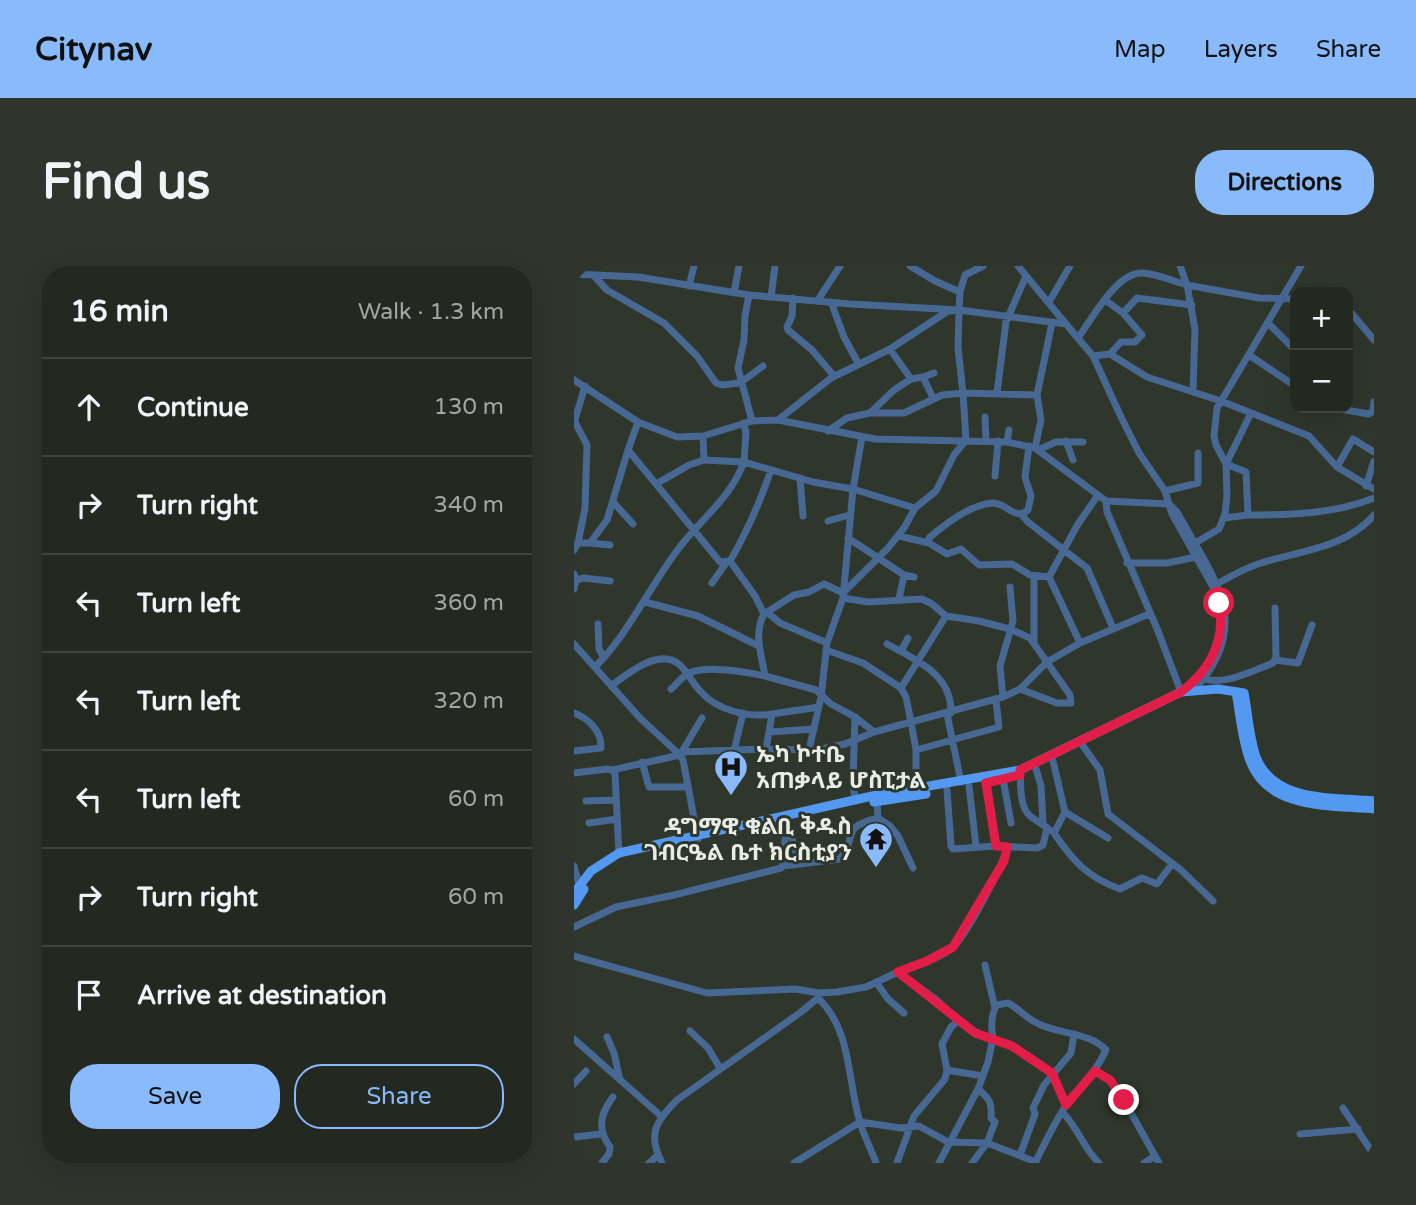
<!DOCTYPE html>
<meta charset="utf-8">
<style>
body{margin:0;font-family:"Varela Round","Noto Sans Ethiopic",sans-serif;background:#2f342d;color:#f1f3f6}
.controls{position:absolute;right:21px;top:21px;display:grid;overflow:hidden;border-radius:14px;box-shadow:0 7px 28px #0002}
.controls button{width:63px;height:63px;display:grid;place-items:center;padding:0;border:0;border-bottom:2px solid #40443e;background:#232820;color:#f1f3f6;font:35px sans-serif}
.stop{position:absolute;width:21px;height:21px;margin:-16px;border:5px solid #e11d48;border-radius:50%;background:#fff}
.stop.end{background:#e11d48;border-color:#fff;box-shadow:0 2px 7px #0008}
.list{margin:0;padding:0;list-style:none}
h2{display:flex;justify-content:space-between;align-items:center;height:91px;margin:0;padding:0 28px;font-size:30px}
h2 small{font-size:23px;font-weight:400;color:#a3a6a5}
.list li{display:grid;grid-template-columns:46px 1fr auto;gap:21px;align-items:center;box-sizing:border-box;height:98px;padding:0 28px;border-top:2px solid #40443e}
.list b{display:block;font-size:26px;white-space:nowrap}
.list em{font-size:23px;font-style:normal;color:#a3a6a5}
.actions{display:flex;gap:14px;padding:21px 28px}
.actions a{flex:1;padding:16px 0;border:2px solid #88bafc;border-radius:28px;text-align:center;font-size:24px;color:#88bafc}
.actions .main{background:#88bafc;color:#111}
.icon{flex:none;width:38px;height:38px;fill:none;stroke:currentColor;stroke-width:2;stroke-linecap:round;stroke-linejoin:round}
.map{position:relative;flex:none;width:800px;height:897px;overflow:hidden;border-radius:28px}
header{display:flex;align-items:center;gap:42px;box-sizing:border-box;height:98px;padding:0 35px;background:#88bafc;color:#111}
header strong{font-size:33px}
nav{display:flex;gap:38px;margin-inline-start:auto;font-size:24px}
.intro{display:flex;align-items:center;justify-content:space-between;box-sizing:border-box;height:168px;padding:0 42px}
h1{margin:0;font-size:49px}
.button{padding:18px 32px;border-radius:28px;background:#88bafc;color:#111;font-size:24px;font-weight:700}
main{display:flex;gap:42px;padding:0 42px}
aside{flex:1;background:#232820;border-radius:28px;box-shadow:0 7px 28px #0002}
.map>svg:first-child{display:block}
</style>
<header>
<strong>Citynav</strong>
<nav><a>Map</a><a>Layers</a><a>Share</a></nav>
</header>
<div class="intro"><h1>Find us</h1><a class="button">Directions</a></div>
<main>
<aside>
<h2>16 min<small>Walk · 1.3 km</small></h2>
<ul class="list">
<li><svg class="icon" aria-label="ahead" viewBox="0 0 24 24"><path d="M12 20V5M6 11l6-6 6 6"/></svg><div><b>Continue</b></div><em>130 m</em></li>
<li><svg class="icon" aria-label="right" viewBox="0 0 24 24"><path d="M7 20v-9h11M14 6l5 5-5 5"/></svg><div><b>Turn right</b></div><em>340 m</em></li>
<li><svg class="icon" aria-label="left" viewBox="0 0 24 24"><path d="M17 20v-9H6M10 6l-5 5 5 5"/></svg><div><b>Turn left</b></div><em>360 m</em></li>
<li><svg class="icon" aria-label="left" viewBox="0 0 24 24"><path d="M17 20v-9H6M10 6l-5 5 5 5"/></svg><div><b>Turn left</b></div><em>320 m</em></li>
<li><svg class="icon" aria-label="left" viewBox="0 0 24 24"><path d="M17 20v-9H6M10 6l-5 5 5 5"/></svg><div><b>Turn left</b></div><em>60 m</em></li>
<li><svg class="icon" aria-label="right" viewBox="0 0 24 24"><path d="M7 20v-9h11M14 6l5 5-5 5"/></svg><div><b>Turn right</b></div><em>60 m</em></li>
<li><svg class="icon" aria-label="arrive" viewBox="0 0 24 24"><path d="M6 21V4h12l-3 4 3 4H6"/></svg><div><b>Arrive at destination</b></div></li>
</ul>
<div class="actions"><a class="main">Save</a><a>Share</a></div>
</aside>
<div class="map">
<svg width="800" height="897" viewBox="0 0 800 897">
<rect width="100%" height="100%" fill="#2f362b"/>
<g fill="none" stroke-linecap="round" stroke-linejoin="round">
<!-- minor -->
<path stroke="#466893" stroke-width="7" d="M444,0L492,58
M606,0L613,19L685,32L721,33
M0,8L64,11L175,29L276,38L385,44L492,58L519,90L548,153L565,187L591,225L598,248L639,321L645,337L647,362L639,390L627,409L607,426L584,365L533,246L532,235
M20,10L33,24L90,57L123,90L142,117L148,119L166,117L189,100
M115,20L120,0
M386,26L391,9L409,0
M160,27L165,0
M175,29L171,50L170,74L164,102L178,155
M197,31L201,0
M219,32L218,50L213,61L214,64L238,84L260,110
M244,34L266,0
M531,34L549,47L563,32L618,39
M257,36L270,71L284,97
M475,36L496,0
M774,43L800,74
M694,57L721,84
M504,72C518,53 543,5 569,7C584,8 599,15 613,19L621,63L619,125
M316,83L337,113L349,111
M536,88L573,111L647,135L735,170L763,201L800,223
M675,89L721,120
M519,90L536,88L547,76H561L568,69L549,47
M0,114L64,156L103,171L129,170L178,155L204,154L301,173L433,176L461,182L532,235L595,238L603,246C639,312 682,358 619,425
M423,127L432,56L452,10
M359,132L349,111L360,107
M760,142L795,148L799,145L800,136
M296,147H330L368,129L389,127L384,82L385,44
M411,151L412,175
M204,154L257,112L316,83L374,45L385,44L386,26L361,15L336,0
M64,156L54,184L82,218
M0,157L11,120
M169,157L172,166L170,196L239,216L279,223L269,332L253,377L247,431L235,484
M254,165L273,152L296,147L320,124L337,113
M129,170L130,194L115,199L82,218L146,296L156,295C173,266 186,236 197,204
M288,171L279,223L341,242
M492,175L499,194
M433,176L435,164
M455,180L451,211L457,230L454,244C440,255 433,237 419,237C397,238 370,259 355,272V277L373,288L387,283L405,299L438,298L456,309L475,311L504,258L524,229
M461,182L467,154L463,129
M464,184L482,176H509
M763,201L779,173L800,186
M421,210L424,175
M226,212L229,250
M792,220L800,195
M591,225L624,217V187
M39,236L59,258
M448,249L454,256L513,302L539,362
M674,249C716,249 760,248 800,232
M650,252L674,249L672,206L652,198L677,147
M254,255L275,249
M325,270L355,277
M274,272L330,309
M4,277H16L33,254L54,184
M16,277L36,279
M621,277L645,263L651,248L653,230L652,198L642,179L640,170L643,142L727,0
M0,284L4,277L11,242L13,179L1,156
M156,295L181,330L190,348C179,368 188,390 191,410L242,424L257,438L281,451L279,515L281,535
M553,297H593L622,291
M0,308L2,314L0,323
M460,310V376
M475,311L506,377
M2,314L10,312L36,315
M138,317L152,297
M643,318C657,310 671,302 687,297C726,285 772,282 800,249
M269,332L294,336L348,333L358,338L372,350L405,355L436,363L456,372L496,429L497,437H483L446,423
M325,333L330,309L340,311
M71,336L124,350L185,380
M194,347L206,357L253,377
M190,348L220,329L235,326L250,318L269,327L314,282L330,262L341,242L362,225L380,189L392,174L389,127L463,129L478,57
M24,358L25,383L30,392
M0,378L66,452L106,489L109,494L124,573
M313,378C342,394 378,408 377,447
M252,384L289,397L327,422L372,350
M327,385L334,372
M701,394L724,397L738,359
M21,401C54,368 74,324 102,286C126,253 155,235 170,196L130,194
M631,413C652,419 678,405 699,397L702,391L701,342
M37,420C54,407 86,381 106,399C114,407 119,418 127,426C143,444 174,452 198,448L192,483L242,484L271,478L300,466L337,456L342,484V523
M327,422L332,431L337,456L429,431L446,423L473,396L506,377L575,348
M97,423C102,419 108,411 113,408C131,398 172,406 191,410
M429,431L426,400L439,355L436,321
M0,447C14,452 28,465 27,482L0,485
M198,448L245,441
M373,448L387,516
M281,451L300,466
M196,466L240,463
M509,480L526,504L534,548L607,604L639,635
M342,484L425,461L422,435
M160,485L169,447
M108,486L192,483
M479,495L491,546L480,567C499,595 513,611 546,623L568,612L583,618L598,598
M68,496L75,521H114
M462,503L467,520L469,557
M38,504L106,489L128,452
M446,504C447,517 445,541 456,550C462,555 469,558 476,564
M0,507L33,503L38,504L41,508L45,587
M429,513L437,557
M413,517L422,580
M395,520L402,580
M373,524L377,580L379,583L422,580L463,582L469,579L473,562
M12,535L42,534
M303,535L304,552L316,560L324,570L339,602
M491,546L534,572
M15,557L43,553
M212,562L217,568L225,598
M0,600L5,619
M209,600L266,593C285,569 265,562 304,552
M0,661L42,641L100,629L207,602L209,600L212,562L208,551
M0,690L133,727L221,723L245,727L263,726L292,721L324,706C336,715 348,723 360,732C380,749 393,767 419,772L414,796L404,823L365,897
M411,699L421,742
M324,706C341,699 365,694 379,681C393,668 429,600 433,581
M302,716L314,733L330,747
M244,732C278,764 273,814 286,856C290,870 297,883 302,897
M116,765L134,782L146,802
M33,771L40,787L46,814
M0,773L87,850
M373,804L409,810
M521,805L536,814L543,822L585,897
M0,818L12,805
M404,823C416,833 418,837 417,852L421,856L413,877L462,896
M769,842L800,889
M489,847C505,863 509,882 525,897
M726,868L784,863
M0,871L27,868
M446,889L461,848L459,842L470,819L497,787L500,768
M28,897L35,888L36,881C23,863 26,848 39,831
M75,897L84,889
M88,897C73,868 82,855 103,834L227,746L244,732L245,727
M220,897L286,856L327,862L345,860L374,876L413,877L398,897
M323,897L340,850L371,813L373,804L368,778L377,761L384,755
M461,897C471,877 480,857 493,838C506,820 523,805 532,784C514,765 483,769 461,756C451,751 444,742 434,737L423,739C417,747 417,762 419,772L448,786L479,807L492,840
M570,897L581,890"/>
<!-- major -->
<path stroke="#5399f2" stroke-width="9" d="M662,426C666,448 668,474 676,495C694,544 757,539 800,543
M300,536L352,528
M0,627L17,605L45,587L298,530L446,504L607,426L644,423L670,427C674,447 675,471 682,491C700,537 759,531 800,535
M0,639L10,623"/>
</g>
<g fill="none" stroke-linecap="round" stroke-linejoin="round">
<!-- route -->
<path stroke="#e11d48" stroke-width="9" d="M550,834L536,814L521,805L492,839L478,807L438,780L401,767L324,706L353,695L379,681L430,595L433,581L422,580L412,517L446,509V504L607,426C636,404 652,375 645,337"/>
</g>
<!-- icons -->
<defs>
<g id="hospital-pin" transform="scale(1.75)"><path d="M0 17L-7.5 6A9.5 9.5 0 1 1 7.5 6Z" fill="#88bafc" stroke="#2f362b"/><path d="M-5-5h3v3.5h4V-5h3V5h-3V1.5h-4V5h-3Z" fill="#111"/></g>
<g id="temple-pin" transform="scale(1.75)"><path d="M0 17L-7.5 6A9.5 9.5 0 1 1 7.5 6Z" fill="#88bafc" stroke="#2f362b"/><path d="M0-6L5-2H3V0L6.5 2.5H4V6H1.5V3h-3V6H-4V2.5H-6.5L-3 0V-2H-5Z" fill="#111"/></g>
</defs>
<g fill-rule="evenodd">
<use href="#hospital-pin" x="157" y="501"/>
<use href="#temple-pin" x="302" y="573"/>
</g>
<g text-anchor="middle" stroke-width="6" stroke-linejoin="round" paint-order="stroke">
<!-- poi labels -->
<g font-size="23" font-weight="bold" fill="#e8ece6" stroke="#2f362b" text-anchor="start">
<text x="182" y="496">ኤካ ኮተቤ<tspan x="182" dy="26">አጠቃላይ ሆስፒታል</tspan></text>
<text x="278" y="568" text-anchor="end">ዳግማዊ ቁልቢ ቅዱስ<tspan x="278" dy="26">ገብርዔል ቤተ ክርስቲያን</tspan></text>
</g>
</g>
</svg>
<div class="controls">
<button>+</button>
<button>−</button>
</div>
<div class="stop" style="left:645px;top:337px"></div>
<div class="stop end" style="left:550px;top:834px"></div>
</div>
</main>
